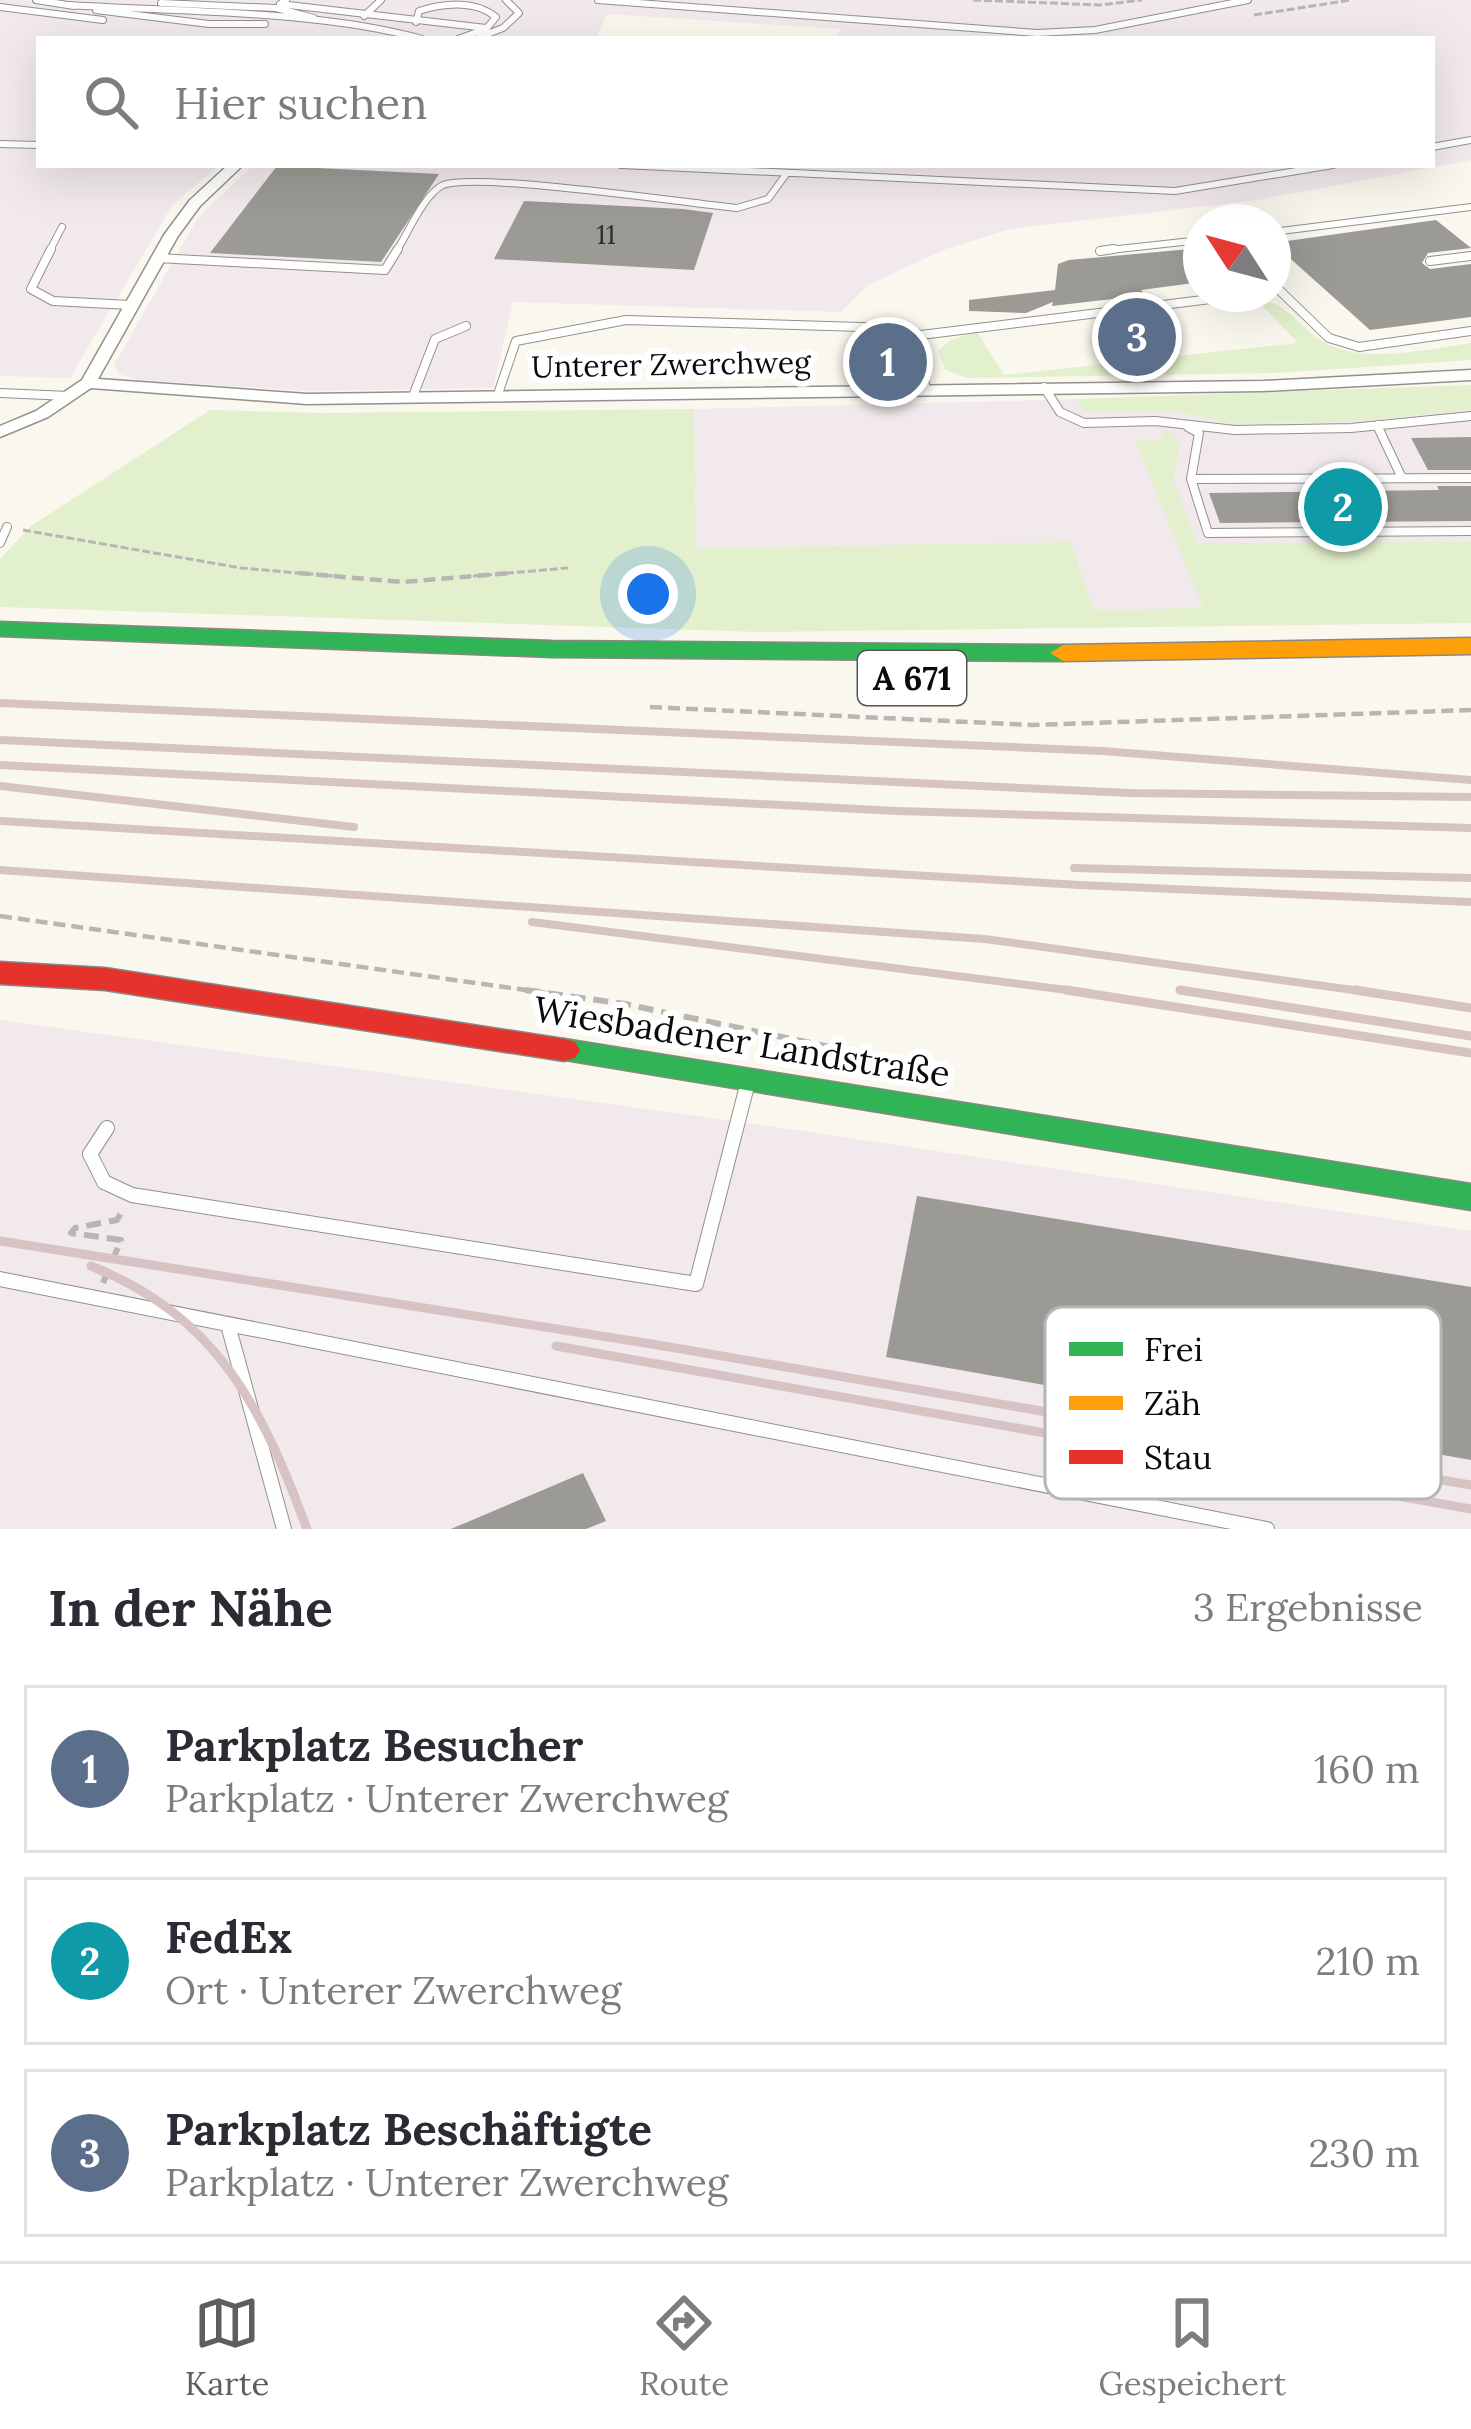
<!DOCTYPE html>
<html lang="de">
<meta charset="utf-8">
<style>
body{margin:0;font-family:Lora,serif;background:#f2f2f3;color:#2b2b33}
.compass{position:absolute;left:1183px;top:204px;width:108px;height:108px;border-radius:50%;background:#fff;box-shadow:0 12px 48px #0002;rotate:306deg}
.you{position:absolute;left:648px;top:594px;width:42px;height:42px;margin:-30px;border:9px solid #fff;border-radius:50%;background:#1a73e8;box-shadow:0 0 0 18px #1a73e833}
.badge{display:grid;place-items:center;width:78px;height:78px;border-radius:50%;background:#5f5e5a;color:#fff;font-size:39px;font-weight:700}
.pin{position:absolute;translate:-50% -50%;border:6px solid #fff;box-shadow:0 3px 12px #0006}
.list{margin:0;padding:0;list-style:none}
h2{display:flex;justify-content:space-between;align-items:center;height:156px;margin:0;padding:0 48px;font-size:51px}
h2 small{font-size:39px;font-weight:400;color:#7c7c81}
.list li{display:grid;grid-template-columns:78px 1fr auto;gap:36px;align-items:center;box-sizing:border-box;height:168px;margin:0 24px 24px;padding:0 24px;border:3px solid #e1e1e2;border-radius:0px}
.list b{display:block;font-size:45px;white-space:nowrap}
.list p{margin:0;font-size:39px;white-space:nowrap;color:#7c7c81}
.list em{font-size:39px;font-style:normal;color:#7c7c81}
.icon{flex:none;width:66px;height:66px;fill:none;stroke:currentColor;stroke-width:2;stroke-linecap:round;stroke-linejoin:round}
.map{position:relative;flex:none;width:1471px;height:1529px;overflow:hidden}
.search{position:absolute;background:#fff;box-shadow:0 12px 48px #0002;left:36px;right:36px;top:36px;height:132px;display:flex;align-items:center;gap:30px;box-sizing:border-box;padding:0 42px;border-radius:0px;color:#7c7c81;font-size:45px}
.sheet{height:732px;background:#fff}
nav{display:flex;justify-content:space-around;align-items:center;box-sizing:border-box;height:168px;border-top:3px solid #e1e1e2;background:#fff;font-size:33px;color:#7c7c81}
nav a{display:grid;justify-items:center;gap:6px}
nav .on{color:#5f5e5a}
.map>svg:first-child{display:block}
</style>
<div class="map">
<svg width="1471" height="1529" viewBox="0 0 1471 1529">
<rect width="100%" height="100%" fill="#faf7ee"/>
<!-- industrial -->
<path fill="#f1e9ec" d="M0,0H1471V160L1258,200L1010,229L943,250L868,285L841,312L513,302L493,388L309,391L138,380L119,374L114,365L197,219L253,165H1432V39H834L842,29L607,14L595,39H39V165H220L173,204L70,378L0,376Z
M1471,385V603L1094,610L1071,542L696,548L694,409L1391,391Z
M0,1020L776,1127L1471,1231V1529H0Z"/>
<!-- green -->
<path fill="#e3f0cd" d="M1256,299C1290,302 1299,329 1327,344C1368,364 1428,349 1471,343V360L1276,373L967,378L945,370L938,351L950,340L977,332L1004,375L1298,343Z
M1471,385V410L1348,422L1228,423L1172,411L1085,412L1076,399Z
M694,409L696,548L1071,542L1094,610L1203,608L1135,440H1164L1161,429L1174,434L1180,443L1173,478L1197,543L1471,542V623L759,632L0,607V559L31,526L210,410L322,413Z"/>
<!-- building -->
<path fill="#9c9a94" d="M277,166L439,174L381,262L210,253Z
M524,201L683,209L713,213L694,270L494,259Z
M1436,220L1471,248L1428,253L1422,263L1430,269L1471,264V317L1370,330L1273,243Z
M1201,248V282L1141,290L1146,295L1052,306L1053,302L1026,313L969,311V300L1055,290L1058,264L1069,260Z
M1471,437V470H1428L1411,438Z
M1437,486H1471V521L1220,523L1209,493L1439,490Z
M917,1196L1471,1287V1460L886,1357Z
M583,1473L606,1521L586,1529H451Z"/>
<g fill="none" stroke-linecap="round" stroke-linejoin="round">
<!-- lane-far2 casing -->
<g stroke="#93918d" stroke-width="8">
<path id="lane-far2" d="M36,0L74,6
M286,0L280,4L486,28
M598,0L1037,33L1095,30L1248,0
M161,3L276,8L314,18
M69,5C177,12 319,10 422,39
M0,7L103,20
M96,10L209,24H265
M364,16L381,0
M416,22L419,11C444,3 475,0 496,17L478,39
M482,36L503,28L519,13L506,0
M458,39L483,30
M0,144L39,145
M1432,147L1471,140
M621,165L1175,191L1333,165
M1273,232L1471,207
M1100,251L1201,240
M49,252L62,227
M396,252C407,235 424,194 443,185C476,172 688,203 737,208L768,199L787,173"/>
</g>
<!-- lane-far1 casing -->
<g stroke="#93918d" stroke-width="10">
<path id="lane-far1" d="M51,249L31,289L53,301L130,305
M1100,251L1114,249
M157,258L385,270L398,249
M1430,261L1471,256
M1273,284L1329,338L1359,347L1471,331
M1108,311L1122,328
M921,335L1251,294
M1044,387L1060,412L1084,423L1155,421L1235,430L1351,428L1471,416
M855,390L852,346L882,336L916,345L926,389
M0,393L69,396
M498,394L516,341L626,320L894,328L921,335L916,345
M413,396L435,339L466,326
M1377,425L1402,478
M1188,427L1199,433L1191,479L1208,533L1471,531
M1191,479L1471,478
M0,543L7,527"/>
</g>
<!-- lane casing -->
<g stroke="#93918d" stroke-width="16">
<path id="lane" d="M107,1128L90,1154L104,1182L132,1195L696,1284L748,1082
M0,1279L1267,1529
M228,1325L284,1529"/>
</g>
<!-- street casing -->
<g stroke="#93918d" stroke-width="3">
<path id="street" d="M228,165H243L200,206L178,236L98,379L307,394L1263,381L1471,370V380L1263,391L307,404L91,388L48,417L0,437V426L36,411L82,380L164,235L190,200Z"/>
</g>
<!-- fast casing -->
<g stroke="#898884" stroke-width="3">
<path id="fast" d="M0,622L552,641L1063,645L1076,653L1063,661L552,657L0,636Z
M564,1039L1471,1184V1210L553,1058L548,1050L553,1042Z"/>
</g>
<!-- slow casing -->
<g stroke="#898884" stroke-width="3">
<path id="slow" d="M1471,638V654L1063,661L1050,653L1063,645Z"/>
</g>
<!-- jam casing -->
<g stroke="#898884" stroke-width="3">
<path id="jam" d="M0,962L105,968L564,1039L575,1042L580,1050L575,1058L564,1061L105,990L0,984Z"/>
</g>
<!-- path-far2 -->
<path stroke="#b7b6b5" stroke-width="3" stroke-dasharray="8 3" stroke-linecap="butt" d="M973,0L1100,5L1142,0
M1254,15L1351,0
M23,530L241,568L333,576
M473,576L568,568"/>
<!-- path-far1 -->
<path stroke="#b7b6b5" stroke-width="4.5" stroke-dasharray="12 6" stroke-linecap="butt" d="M298,573L402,582L509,573
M650,707L1032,725L1471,710
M0,916L547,993"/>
<!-- path -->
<path stroke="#b7b6b5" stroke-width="6" stroke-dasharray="15 8" stroke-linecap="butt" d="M525,990L625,1004L944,1071L940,1085
M103,1283L121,1240L71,1233L75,1228L117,1220L122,1211"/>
<!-- lane-far2 -->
<use href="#lane-far2" stroke="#fefefc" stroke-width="6"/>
<!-- lane-far1 -->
<use href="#lane-far1" stroke="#fefefc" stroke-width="8"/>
<!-- lane -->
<use href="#lane" stroke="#fefefc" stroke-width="14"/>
<!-- street -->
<use href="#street" fill="#fefefc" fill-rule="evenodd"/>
<!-- fast -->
<use href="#fast" fill="#30b455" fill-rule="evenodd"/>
<!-- slow -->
<use href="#slow" fill="#ff9f0a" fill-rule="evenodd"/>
<!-- jam -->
<use href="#jam" fill="#e5322d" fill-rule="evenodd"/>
<!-- rail-far1 -->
<path stroke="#d7c3c4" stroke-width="8" d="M0,703L1102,751L1471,780
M0,740L1130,793L1471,797
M0,765L897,811L1471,828
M0,786L354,827
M0,821L1080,885L1471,902
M1074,868L1471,878
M0,870L985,939L1375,993
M532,922L1090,993
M1180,990L1199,993"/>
<!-- rail -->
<path stroke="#d7c3c4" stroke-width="9" d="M1066,990L1471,1053
M1180,990L1471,1036
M1355,990L1471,1008
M0,1241L652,1344L1471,1485
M91,1266C217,1316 262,1407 307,1529
M556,1346L1471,1509"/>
</g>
<g text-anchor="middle" stroke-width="12" stroke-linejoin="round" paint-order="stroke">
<!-- far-number labels -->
<g font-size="27" fill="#2f2f2d">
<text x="606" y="244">11</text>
</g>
<!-- far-street labels -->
<g font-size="30" fill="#0b0b0b" stroke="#fff">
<text transform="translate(671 365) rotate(-1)" y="10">Unterer Zwerchweg</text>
</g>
<!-- shield labels -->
<rect fill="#fff" stroke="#545454" stroke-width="3" x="858" y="651" width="108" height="54" rx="9"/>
<g font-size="33" font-weight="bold" fill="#0b0b0b">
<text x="912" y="690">A 671</text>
</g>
<!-- street labels -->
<g font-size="36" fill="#0b0b0b" stroke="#fff">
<text transform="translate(742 1041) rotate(9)" y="13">Wiesbadener Landstraße</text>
</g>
</g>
<!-- legend -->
<rect x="1045" y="1307" width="396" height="192" rx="18" fill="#fff" stroke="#b6b6b6" stroke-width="3"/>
<rect x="1069" y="1342" width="54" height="14" fill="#30b455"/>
<rect x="1069" y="1396" width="54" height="14" fill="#ff9f0a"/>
<rect x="1069" y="1450" width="54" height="14" fill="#e5322d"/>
<g font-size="33" fill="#0b0b0b">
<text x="1144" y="1361">Frei</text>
<text x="1144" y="1415">Zäh</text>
<text x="1144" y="1469">Stau</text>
</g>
</svg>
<svg class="compass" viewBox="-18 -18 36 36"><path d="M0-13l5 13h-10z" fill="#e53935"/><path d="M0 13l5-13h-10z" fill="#7c7c81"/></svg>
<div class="you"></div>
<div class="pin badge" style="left:888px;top:362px;background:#5c6f8a">1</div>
<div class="pin badge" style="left:1343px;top:507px;background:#0f9aa8">2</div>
<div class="pin badge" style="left:1137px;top:337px;background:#5c6f8a">3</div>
<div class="search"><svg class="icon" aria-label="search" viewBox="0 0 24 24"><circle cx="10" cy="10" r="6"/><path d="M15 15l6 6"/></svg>Hier suchen</div>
</div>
<section class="sheet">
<h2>In der Nähe<small>3 Ergebnisse</small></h2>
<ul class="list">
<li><span class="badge" style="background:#5c6f8a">1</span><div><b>Parkplatz Besucher</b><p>Parkplatz · Unterer Zwerchweg</p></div><em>160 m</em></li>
<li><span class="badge" style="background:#0f9aa8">2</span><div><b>FedEx</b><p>Ort · Unterer Zwerchweg</p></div><em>210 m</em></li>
<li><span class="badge" style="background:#5c6f8a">3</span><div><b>Parkplatz Beschäftigte</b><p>Parkplatz · Unterer Zwerchweg</p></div><em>230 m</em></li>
</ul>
</section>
<nav>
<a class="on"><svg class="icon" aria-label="map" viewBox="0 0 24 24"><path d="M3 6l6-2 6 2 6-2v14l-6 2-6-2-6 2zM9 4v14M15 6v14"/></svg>Karte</a>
<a><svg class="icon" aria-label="directions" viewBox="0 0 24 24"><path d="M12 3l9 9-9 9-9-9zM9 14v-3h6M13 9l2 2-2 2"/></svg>Route</a>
<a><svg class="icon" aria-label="saved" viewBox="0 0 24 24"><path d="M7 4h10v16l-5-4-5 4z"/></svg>Gespeichert</a>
</nav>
